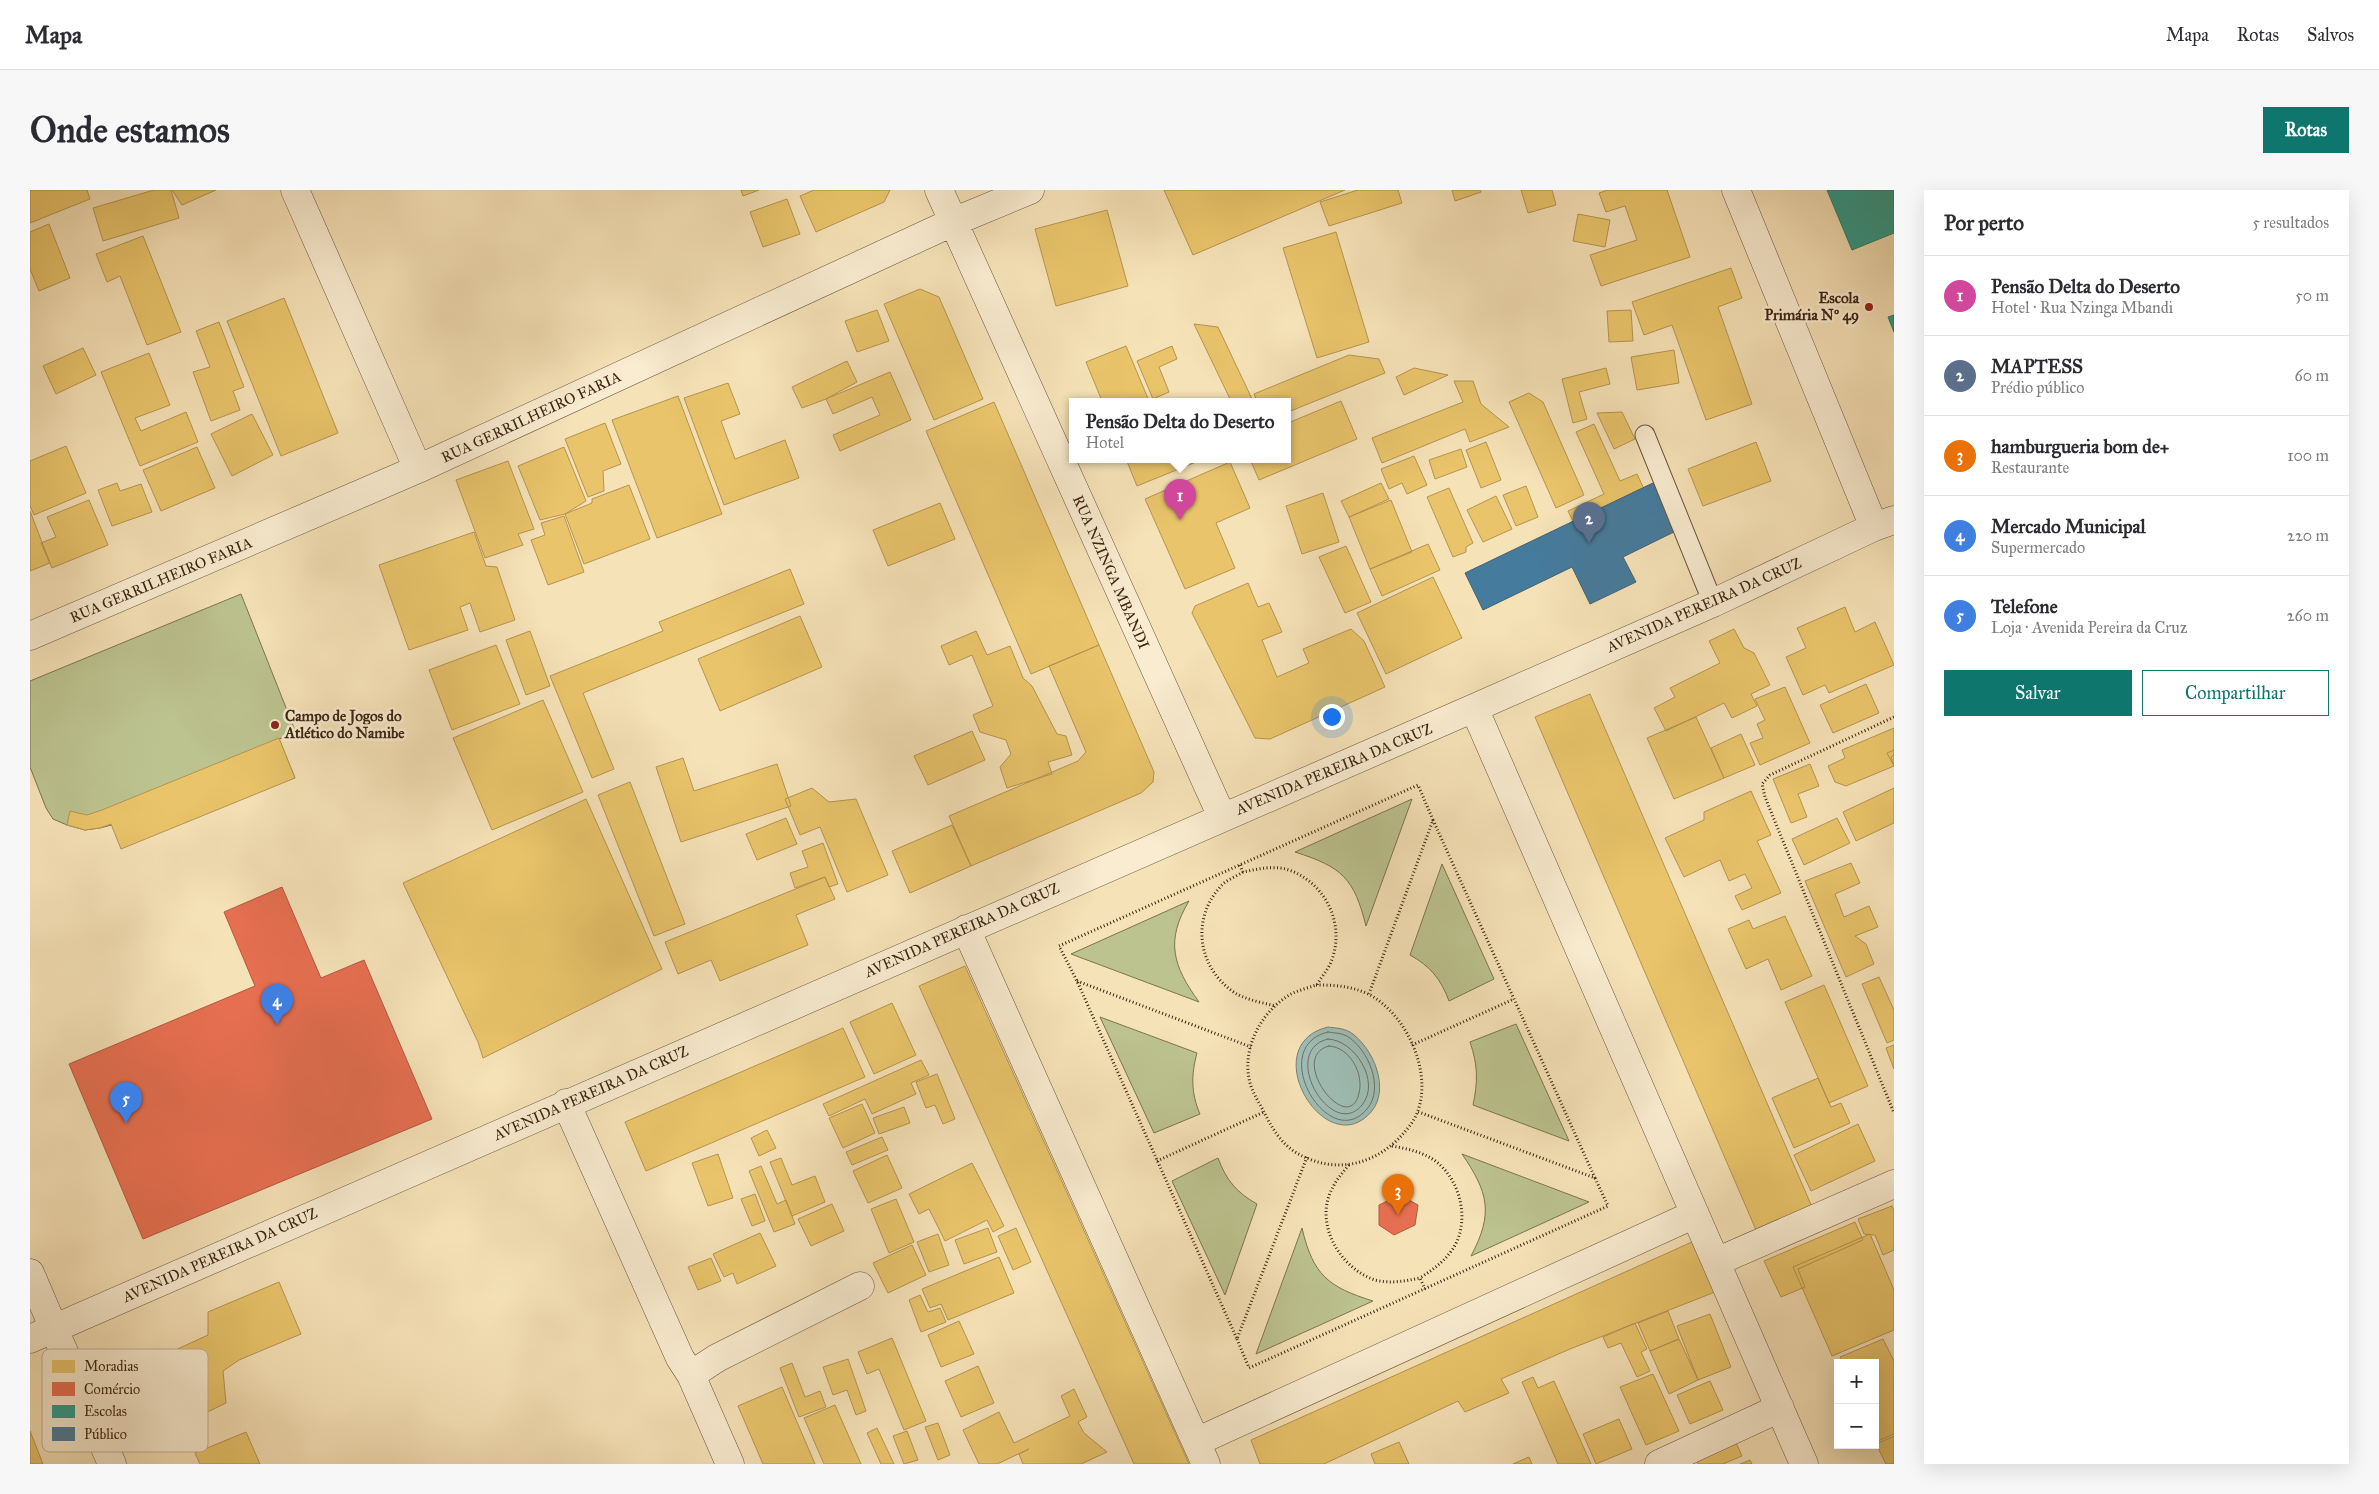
<!DOCTYPE html>
<html lang="pt">
<meta charset="utf-8">
<style>
body{margin:0;font-family:"IM FELL Great Primer",serif;background:#f7f7f7;color:#2b2b33}
.controls{position:absolute;right:15px;bottom:15px;display:grid;overflow:hidden;border-radius:0px;box-shadow:0 5px 20px #0002}
.controls button{width:45px;height:45px;display:grid;place-items:center;padding:0;border:0;border-bottom:1px solid #e1e1e2;background:#fff;color:#2b2b33;font:25px sans-serif}
.you{position:absolute;left:1301px;top:526px;width:18px;height:18px;margin:-12px;border:4px solid #fff;border-radius:50%;background:#1a73e8;box-shadow:0 0 0 8px #1a73e833}
.badge{display:grid;place-items:center;width:32px;height:32px;border-radius:50%;background:#0f766e;color:#fff;font-size:16px;font-weight:700}
.pin{position:absolute;translate:-50% -41px;filter:drop-shadow(0 1px 2px #0008)}
.pin::after{content:'';position:absolute;top:26px;width:18px;height:15px;background:inherit;clip-path:polygon(0 0,100% 0,50% 100%)}
.popup{position:absolute;left:1039px;top:208px;width:222px;height:65px;box-sizing:border-box;display:grid;place-content:center;border-radius:0px;background:#fff;filter:drop-shadow(0 1px 4px #0005);font-size:16px;white-space:nowrap;color:#7c7c81}
.popup b{font-size:19px;color:#2b2b33}
.popup::after{content:'';position:absolute;left:50%;top:100%;margin-left:-10px;border:10px solid transparent;border-top-color:#fff}
.list{margin:0;padding:0;list-style:none}
h2{display:flex;justify-content:space-between;align-items:center;height:65px;margin:0;padding:0 20px;font-size:21px}
h2 small{font-size:16px;font-weight:400;color:#7c7c81}
.list li{display:grid;grid-template-columns:32px 1fr auto;gap:15px;align-items:center;box-sizing:border-box;height:80px;padding:0 20px;border-top:1px solid #e1e1e2}
.list b{display:block;font-size:19px;white-space:nowrap}
.list p{margin:0;font-size:16px;white-space:nowrap;color:#7c7c81}
.list em{font-size:16px;font-style:normal;color:#7c7c81}
.actions{display:flex;gap:10px;padding:15px 20px}
.actions a{flex:1;padding:11px 0;border:1px solid #0f766e;border-radius:0px;text-align:center;font-size:18px;color:#0f766e}
.actions .main{background:#0f766e;color:#fff}
.map{position:relative;flex:none;width:1864px;height:1274px;overflow:hidden;border-radius:0px}
header{display:flex;align-items:center;gap:30px;box-sizing:border-box;height:70px;padding:0 25px;background:#fff;border-bottom:1px solid #e1e1e2}
header strong{font-size:24px}
nav{display:flex;gap:28px;margin-inline-start:auto;font-size:18px}
.intro{display:flex;align-items:center;justify-content:space-between;box-sizing:border-box;height:120px;padding:0 30px}
h1{margin:0;font-size:35px}
.button{padding:12px 22px;border-radius:0px;background:#0f766e;color:#fff;font-size:18px;font-weight:700}
main{display:flex;gap:30px;padding:0 30px}
aside{flex:1;background:#fff;border-radius:0px;box-shadow:0 5px 20px #0002}
.map>svg:first-child{display:block}
</style>
<header>
<strong>Mapa</strong>
<nav><a>Mapa</a><a>Rotas</a><a>Salvos</a></nav>
</header>
<div class="intro"><h1>Onde estamos</h1><a class="button">Rotas</a></div>
<main>
<div class="map">
<svg width="1864" height="1274" viewBox="0 0 1864 1274">
<rect width="100%" height="100%" fill="#f6e2b7"/>
<filter id="stains"><feTurbulence type="fractalNoise" baseFrequency=".004" numOctaves="4"/><feColorMatrix values="0 0 0 0 .2 0 0 0 0 .09 0 0 0 0 .02 0 0 0 .5 -.17"/></filter>
<radialGradient id="worn" r=".72"><stop offset=".6" stop-color="#630" stop-opacity="0"/><stop offset="1" stop-color="#630" stop-opacity=".3"/></radialGradient>
<!-- green -->
<path fill="#bcc38f" stroke="#7c7451" d="M211,404L266,543L249,549L265,588L70,638L55,640L37,635L23,629L16,618L0,577V491Z
M1382,609L1336,736C1324,688 1312,677 1265,662Z
M1412,674L1464,789L1419,811C1411,789 1400,776 1380,765Z
M1159,711C1135,751 1143,776 1169,812L1041,764Z
M1070,827L1167,863C1161,885 1161,903 1170,924L1124,943Z
M1486,834L1539,951L1443,915C1448,892 1448,875 1440,852Z
M1432,964L1559,1012L1441,1066C1464,1023 1458,1002 1432,964Z
M1188,968C1196,990 1207,1003 1227,1014L1195,1105L1142,991Z
M1272,1038C1283,1085 1298,1097 1343,1111L1226,1164Z"/>
<!-- water -->
<path fill="#9ebdb5" stroke="#778074" d="M1298,837C1305,838 1313,838 1320,842C1343,857 1361,899 1341,922C1296,974 1224,855 1298,837Z"/>
<!-- homes -->
<path fill="#e9c46a" stroke="#b59450" d="M0,0H57L60,9L0,33Z
M124,0H141L149,28L73,51L63,18Z
M142,0H186L152,15Z
M711,0H729L713,6Z
M784,0H860L854,12L786,42L770,6Z
M1134,0H1315L1163,65Z
M1328,0H1368L1372,13L1299,36L1290,12Z
M1422,0H1450L1451,2L1425,11Z
M1491,0H1522L1526,15L1498,23Z
M1578,0H1637L1660,67L1571,96L1560,65L1607,50L1595,16L1576,22L1569,3Z
M757,9L770,44L733,57L720,22Z
M1077,20L1098,96L1026,116L1005,39Z
M1548,24L1580,30L1575,57L1543,51Z
M19,34L40,88L9,101L0,79V42Z
M1306,42L1339,152L1287,168L1253,58Z
M113,46L151,142L117,155L90,86L77,92L66,64Z
M1701,78L1712,108L1688,117L1722,214L1676,230L1642,135L1614,145L1602,112Z
M890,99L909,107L953,209L904,230L854,114Z
M254,108L308,243L251,266L197,131Z
M847,120L859,151L827,162L815,131Z
M1601,120L1603,151L1579,152L1577,121Z
M189,132L214,197L203,201L210,220L181,231L163,182L180,177L166,141Z
M1164,134L1188,137L1223,211H1201Z
M1096,156L1119,211H1072L1056,172Z
M1142,156L1147,169L1129,177L1139,202L1123,209L1107,171Z
M53,158L66,185L26,204L13,176Z
M1644,160L1649,193L1607,200L1601,167Z
M119,163L140,215L105,228L111,241L156,222L168,252L110,276L71,182Z
M1319,165L1349,169L1355,183L1258,222V211H1227L1224,204Z
M817,171L827,192L796,209L772,218L762,197Z
M1384,178L1418,185L1374,205L1366,187Z
M1576,178L1580,194L1549,202L1557,229L1543,233L1532,189Z
M860,182L881,230L810,261L803,245L850,225L842,207L803,224L796,209Z
M1424,191H1443L1451,214L1479,237L1440,252L1435,239L1352,273L1342,248L1433,212Z
M698,193L710,224L691,231L705,269L755,250L769,288L694,315L654,208Z
M1499,203L1513,212L1554,305L1526,318L1479,212Z
M648,206L692,324L627,348L582,230Z
M1311,211L1327,249L1229,290L1220,269H1258V233Z
M964,212L1069,455L1001,484L896,241Z
M1592,222L1605,249L1584,259L1567,223Z
M222,224L243,265L202,286L181,244Z
M575,233L591,274L573,281L574,301L558,307L535,249Z
M1564,234L1590,291L1607,284L1614,299L1543,331L1538,321L1574,304L1546,242Z
M1456,252L1471,290L1451,298L1436,260Z
M1726,252L1741,291L1673,316L1658,279Z
M36,256L56,303L4,325L0,316V271Z
M167,257L185,298L131,321L113,280Z
M534,257L556,311L535,324L510,330L488,276Z
M1431,259L1437,277L1405,289L1399,270Z
M1384,266L1397,295L1377,304L1372,293L1359,299L1351,279Z
M1096,269H1171V270L1107,296Z
M478,271L504,339L488,344L493,355L455,368L426,290Z
M1200,272L1220,318L1186,333L1205,378L1155,399L1115,309Z
M87,293L90,301L111,294L122,322L82,336L68,300Z
M1351,293L1359,309L1319,327L1311,311Z
M599,295L620,349L554,374L535,324L562,313V309Z
M1496,296L1508,327L1486,336L1473,305Z
M1419,298L1443,353L1436,357V362L1423,367L1397,307Z
M1293,303L1309,352L1272,364L1256,316Z
M1466,306L1482,339L1453,352L1437,320Z
M59,310L78,355L22,378L11,353L26,347L17,327Z
M1361,310L1382,362L1340,379L1319,327Z
M910,313L925,349L858,376L843,340Z
M0,321L20,373L0,381Z
M534,326L554,382L518,395L501,350L515,345L511,333Z
M444,342L456,376L467,377L485,430L450,442L440,413L430,417L438,440L379,460L349,375Z
M1398,354L1410,380L1352,406L1340,379Z
M1316,356L1341,412L1315,423L1289,367Z
M760,379L774,414L553,503L584,579L562,588L520,486L633,441L629,432Z
M1403,387L1432,448L1356,484L1327,423Z
M1218,393L1228,417L1239,413L1252,442L1232,450L1247,487L1279,473L1273,459L1321,439L1334,451L1355,497L1240,549L1225,548L1162,423L1165,416Z
M1815,417L1825,442L1845,432L1864,475L1799,503L1795,495L1773,505L1756,467L1776,458L1767,438Z
M770,426L792,477L690,521L668,469Z
M1704,439L1714,458L1724,463L1740,495L1721,504L1727,516L1702,528L1694,513L1636,541L1624,518L1645,507L1640,498L1690,473L1679,451Z
M500,441L520,496L496,505L476,450Z
M946,441L957,465L980,456L993,488L1002,496L1027,544L1036,546L1042,565L1018,572L1022,584L977,598L970,577L981,564L976,550L950,542L943,525L963,516L942,465L919,475L911,456Z
M466,455L490,514L422,540L399,480Z
M1069,455L1124,582L1123,592L1111,603L941,676L919,626L1048,571L1056,562L1019,476Z
M1836,494L1849,523L1803,543L1790,515Z
M1755,497L1780,553L1730,575L1720,553L1733,548L1727,534L1735,530L1725,509Z
M1560,504L1782,1017L1726,1040L1505,527Z
M513,510L553,602L462,640L423,548Z
M1666,527L1694,588L1644,609L1617,548Z
M1864,538V565L1861,567L1864,576L1816,596L1805,592L1798,576L1815,568L1812,560Z
M942,541L955,570L898,595L884,566Z
M1711,544L1725,575L1694,588L1681,558Z
M249,548L265,588L91,659L81,634L70,638L55,640L37,635L40,621L57,625L72,620Z
M1864,560V576L1857,563Z
M653,568L664,601L747,574L761,616L651,652L626,577Z
M1780,574L1789,596L1768,604L1777,627L1761,633L1743,589Z
M600,592L655,734L624,746L568,605Z
M782,598L799,612L826,609L858,685L817,702L790,637L770,645L755,609Z
M1864,598V633L1826,651L1813,622Z
M1721,601L1741,645L1727,651L1751,703L1712,720L1705,706L1722,698L1715,684L1699,691L1690,670L1654,687L1635,648L1674,630V622Z
M556,609L632,779L453,868L448,852L373,693Z
M756,628L767,654L727,670L716,644Z
M1807,628L1820,653L1774,675L1762,649Z
M922,635L941,676L880,703L862,661Z
M793,653L808,694L799,697L795,687L765,698L760,683L778,677L772,661Z
M1821,673L1830,693L1805,704L1814,727L1839,716L1848,737L1825,746L1836,754L1844,774L1816,787L1775,691Z
M795,687L805,709L766,725L778,755L690,791L681,770L648,784L635,752Z
M1755,726L1782,786L1751,800L1738,769L1716,779L1698,739L1719,730L1723,739Z
M935,776L1159,1274H1104L889,796Z
M1849,787L1864,820V850L1857,853L1832,794Z
M1794,795L1838,896L1799,913L1755,812Z
M862,813L886,865L844,884L820,832Z
M813,838L835,887L616,981L595,932Z
M1864,855V879L1856,858Z
M891,870L899,885L881,893L886,904L842,924L835,909L799,926L793,914Z
M907,884L925,929L913,934L905,915L896,918L886,892Z
M1788,888L1801,917L1811,913L1820,933L1764,958L1742,908Z
M832,914L845,943L813,958L799,928Z
M874,917L880,933L849,944L843,928Z
M1828,934L1845,971L1781,1001L1764,965Z
M737,940L746,958L729,966L721,948Z
M852,947L858,960L822,975L816,962Z
M688,964L703,1008L678,1016L662,973Z
M857,965L872,998L838,1013L823,981Z
M751,968L762,995L785,986L795,1012L762,1026L740,972Z
M942,973L974,1036L963,1042L957,1030L915,1051L899,1019L889,1024L879,1004Z
M731,976L747,1014L756,1010L765,1034L744,1042L719,981Z
M725,1004L735,1031L722,1036L711,1009Z
M866,1009L884,1052L859,1063L841,1019Z
M802,1014L814,1041L781,1056L768,1029Z
M1862,1016L1864,1021V1060L1853,1065L1845,1045L1834,1044L1828,1029Z
M1825,1032L1833,1050L1768,1079L1775,1097L1751,1107L1734,1071Z
M958,1038L967,1062L934,1074L925,1050Z
M986,1038L1001,1072L983,1080L968,1046Z
M730,1043L746,1076L707,1094L703,1083L694,1087L683,1064Z
M908,1044L919,1075L899,1082L887,1052Z
M1840,1044L1864,1100V1140L1802,1166L1763,1077Z
M1662,1052L1685,1102L1540,1159L1471,1189L1479,1203L1435,1222L1428,1211L1294,1274H1230L1221,1250Z
M882,1055L896,1085L858,1103L843,1073Z
M969,1067L984,1103L918,1130L911,1114L900,1118L892,1099Z
M681,1068L691,1091L668,1100L658,1077Z
M249,1092L271,1144L209,1170L193,1181L196,1213L157,1232L128,1168L178,1145V1122Z
M890,1105L898,1122L910,1118L916,1132L891,1142L879,1110Z
M1638,1121L1649,1149L1620,1161L1608,1133Z
M1680,1124L1701,1177L1668,1190L1647,1136Z
M929,1131L944,1164L911,1177L898,1145Z
M1605,1133L1617,1159L1611,1162L1620,1181L1607,1187L1591,1153L1578,1158L1573,1147Z
M862,1148L896,1231L874,1240L849,1179L837,1184L828,1162Z
M1649,1149L1668,1190L1639,1204L1620,1161Z
M1853,1149L1864,1171V1244L1846,1252L1845,1173H1812L1810,1167Z
M818,1169L836,1221L826,1225L817,1200L803,1205L793,1177Z
M762,1173L775,1207L790,1201L796,1217L769,1227L750,1178Z
M948,1176L964,1213L931,1227L915,1191Z
M1623,1184L1649,1241L1616,1255L1590,1197Z
M1503,1187L1508,1198L1524,1191L1561,1274H1528L1492,1192Z
M1680,1191L1693,1220L1660,1234L1647,1205Z
M752,1197L785,1274H733L708,1216Z
M1044,1199L1057,1227L1048,1232L1054,1243L1077,1262L1051,1274H993L989,1264L999,1259L967,1274H949L933,1240L969,1222L984,1253L1040,1226L1031,1206Z
M805,1215L831,1274H794L774,1228Z
M1589,1229L1602,1259L1566,1274L1553,1244Z
M908,1233L920,1265L908,1270L895,1237Z
M847,1238L864,1274H851L837,1243Z
M0,1241L13,1274H0Z
M877,1241L888,1270L874,1274L863,1246Z
M216,1242L230,1274H170L165,1263Z
M1864,1246V1274H1856L1846,1254Z
M1704,1248L1712,1266L1693,1274H1668L1664,1264Z
M1369,1252L1379,1274H1345L1341,1264Z
M1499,1267L1502,1274H1483Z
M1720,1270L1722,1274H1710Z"/>
<!-- shops -->
<path fill="#e76f51" stroke="#b4583e" d="M252,697L291,788L334,770L402,929L113,1049L39,874L225,796L194,722Z
M1370,1005L1388,1015L1385,1035L1364,1045L1349,1035V1015Z"/>
<!-- schools -->
<path fill="#2a9d8f" stroke="#30796a" d="M1797,0H1864V43L1822,60Z
M1864,125V142L1858,127Z"/>
<!-- public -->
<path fill="#457b9d" stroke="#436174" d="M1625,292L1648,340L1593,367L1606,392L1560,414L1542,377L1453,420L1435,383Z"/>
<g fill="none" stroke-linecap="round" stroke-linejoin="round">
<!-- shore -->
<path stroke="#6e7064" stroke-width="1" d="M1298,842C1304,843 1311,843 1317,846C1338,859 1355,898 1337,919C1299,965 1235,857 1298,842Z
M1298,849C1325,850 1351,892 1332,915C1302,952 1248,861 1298,849Z
M1299,856C1320,857 1334,884 1329,903C1319,949 1256,867 1299,856Z"/>
<!-- service casing -->
<g stroke="#6b543c" stroke-width="21">
<path id="service" d="M1615,245L1683,413"/>
</g>
<!-- minor casing -->
<g stroke="#6b543c" stroke-width="29">
<path id="minor" d="M265,0L388,279
M909,0L1192,627
M1706,0L1844,337
M0,446L388,279L923,32L1000,0
M1444,518L1774,1274
M936,739L1166,1252L1665,1024
M536,913L650,1168L661,1185
M1686,1072L1864,994
M0,1149L1444,518L1683,413L1844,337L1864,330
M1166,1252L1176,1274
M700,1274L661,1185L687,1168L830,1096
M1629,1274L1750,1218"/>
</g>
<!-- tertiary casing -->
<g stroke="#6b543c" stroke-width="29">
<path id="tertiary" d="M0,1083L82,1274"/>
</g>
<!-- path -->
<path stroke="#3d2413" stroke-width="3" stroke-dasharray="1 2.5" stroke-linecap="butt" d="M1864,527L1740,585L1732,594L1735,607L1864,923
M1403,630L1565,988
M1210,675L1213,682C1228,679 1244,675 1259,680C1296,693 1316,735 1301,772C1298,780 1291,787 1287,795
M1213,682C1207,686 1199,689 1193,694C1160,727 1167,778 1205,803C1217,810 1233,813 1246,816
M1047,791L1221,857
M1286,795C1305,795 1321,796 1338,804C1379,824 1409,894 1381,934C1353,973 1308,988 1265,962C1251,953 1242,938 1235,924C1230,914 1223,904 1220,893C1211,859 1231,821 1261,804C1269,800 1278,798 1286,795Z
M1382,855L1484,809
M1362,956C1373,958 1384,960 1395,965C1429,980 1443,1030 1422,1060C1413,1073 1402,1080 1390,1088
M1277,967L1207,1149L1047,791L1029,756L1388,595L1403,630L1339,804
M1127,971L1234,922
M1319,975C1313,982 1307,989 1303,997C1283,1032 1309,1078 1345,1090C1360,1094 1375,1091 1390,1088L1395,1099
M1207,1149L1219,1178L1578,1016L1565,988L1386,921"/>
<!-- service -->
<use href="#service" stroke="#f9ecd0" stroke-width="19"/>
<!-- minor -->
<use href="#minor" stroke="#f9ecd0" stroke-width="28"/>
<!-- tertiary -->
<use href="#tertiary" stroke="#f9ecd0" stroke-width="28"/>
</g>
<!-- markers -->
<g fill="#8f2418" stroke="#f9ecd0" stroke-width="2">
<circle cx="1839" cy="117" r="5"/>
<circle cx="245" cy="535" r="5"/>
</g>
<g text-anchor="middle" stroke-width="5" stroke-linejoin="round" paint-order="stroke">
<!-- poi labels -->
<g font-size="15" font-weight="bold" fill="#3d2413" stroke="#f9ecd0" text-anchor="end">
<text x="1829" y="113">Escola<tspan x="1829" dy="17">Primária Nº 49</tspan></text>
<text x="255" y="531" text-anchor="start">Campo de Jogos do<tspan x="255" dy="17">Atlético do Namibe</tspan></text>
</g>
<!-- street labels -->
<g font-size="15" fill="#3d2413" stroke="#f9ecd0">
<text transform="translate(501 227) rotate(-25)" y="5">RUA GERRILHEIRO FARIA</text>
<text transform="translate(1081 382) rotate(66)" y="5">RUA NZINGA MBANDI</text>
<text transform="translate(131 390) rotate(-23)" y="5">RUA GERRILHEIRO FARIA</text>
<text transform="translate(1674 415) rotate(-24)" y="5">AVENIDA PEREIRA DA CRUZ</text>
<text transform="translate(1304 579) rotate(-23)" y="5">AVENIDA PEREIRA DA CRUZ</text>
<text transform="translate(932 740) rotate(-24)" y="5">AVENIDA PEREIRA DA CRUZ</text>
<text transform="translate(561 903) rotate(-24)" y="5">AVENIDA PEREIRA DA CRUZ</text>
<text transform="translate(190 1065) rotate(-24)" y="5">AVENIDA PEREIRA DA CRUZ</text>
</g>
</g>
<!-- legend -->
<rect x="12" y="1159" width="166" height="103" rx="8" fill="#f9ecd0" stroke="#c1b097" stroke-width="1"/>
<rect x="22" y="1170" width="23" height="13" fill="#e9c46a"/>
<rect x="22" y="1192" width="23" height="14" fill="#e76f51"/>
<rect x="22" y="1215" width="23" height="13" fill="#2a9d8f"/>
<rect x="22" y="1237" width="23" height="14" fill="#457b9d"/>
<g font-size="14" fill="#3d2413">
<text x="54" y="1181">Moradias</text>
<text x="54" y="1204">Comércio</text>
<text x="54" y="1226">Escolas</text>
<text x="54" y="1249">Público</text>
</g>
<rect width="100%" height="100%" filter="url(#stains)"/>
<rect width="100%" height="100%" fill="url(#worn)"/>
</svg>
<div class="controls">
<button>+</button>
<button>−</button>
</div>
<div class="you"></div>
<div class="pin badge" style="left:1150px;top:330px;background:#d1479c">1</div>
<div class="popup"><b>Pensão Delta do Deserto</b>Hotel</div>
<div class="pin badge" style="left:1559px;top:353px;background:#5c6f8a">2</div>
<div class="pin badge" style="left:1368px;top:1025px;background:#e8710a">3</div>
<div class="pin badge" style="left:247px;top:835px;background:#3f7fe0">4</div>
<div class="pin badge" style="left:96px;top:933px;background:#3f7fe0">5</div>
</div>
<aside>
<h2>Por perto<small>5 resultados</small></h2>
<ul class="list">
<li><span class="badge" style="background:#d1479c">1</span><div><b>Pensão Delta do Deserto</b><p>Hotel · Rua Nzinga Mbandi</p></div><em>50 m</em></li>
<li><span class="badge" style="background:#5c6f8a">2</span><div><b>MAPTESS</b><p>Prédio público</p></div><em>60 m</em></li>
<li><span class="badge" style="background:#e8710a">3</span><div><b>hamburgueria bom de+</b><p>Restaurante</p></div><em>100 m</em></li>
<li><span class="badge" style="background:#3f7fe0">4</span><div><b>Mercado Municipal</b><p>Supermercado</p></div><em>220 m</em></li>
<li><span class="badge" style="background:#3f7fe0">5</span><div><b>Telefone</b><p>Loja · Avenida Pereira da Cruz</p></div><em>260 m</em></li>
</ul>
<div class="actions"><a class="main">Salvar</a><a>Compartilhar</a></div>
</aside>
</main>
